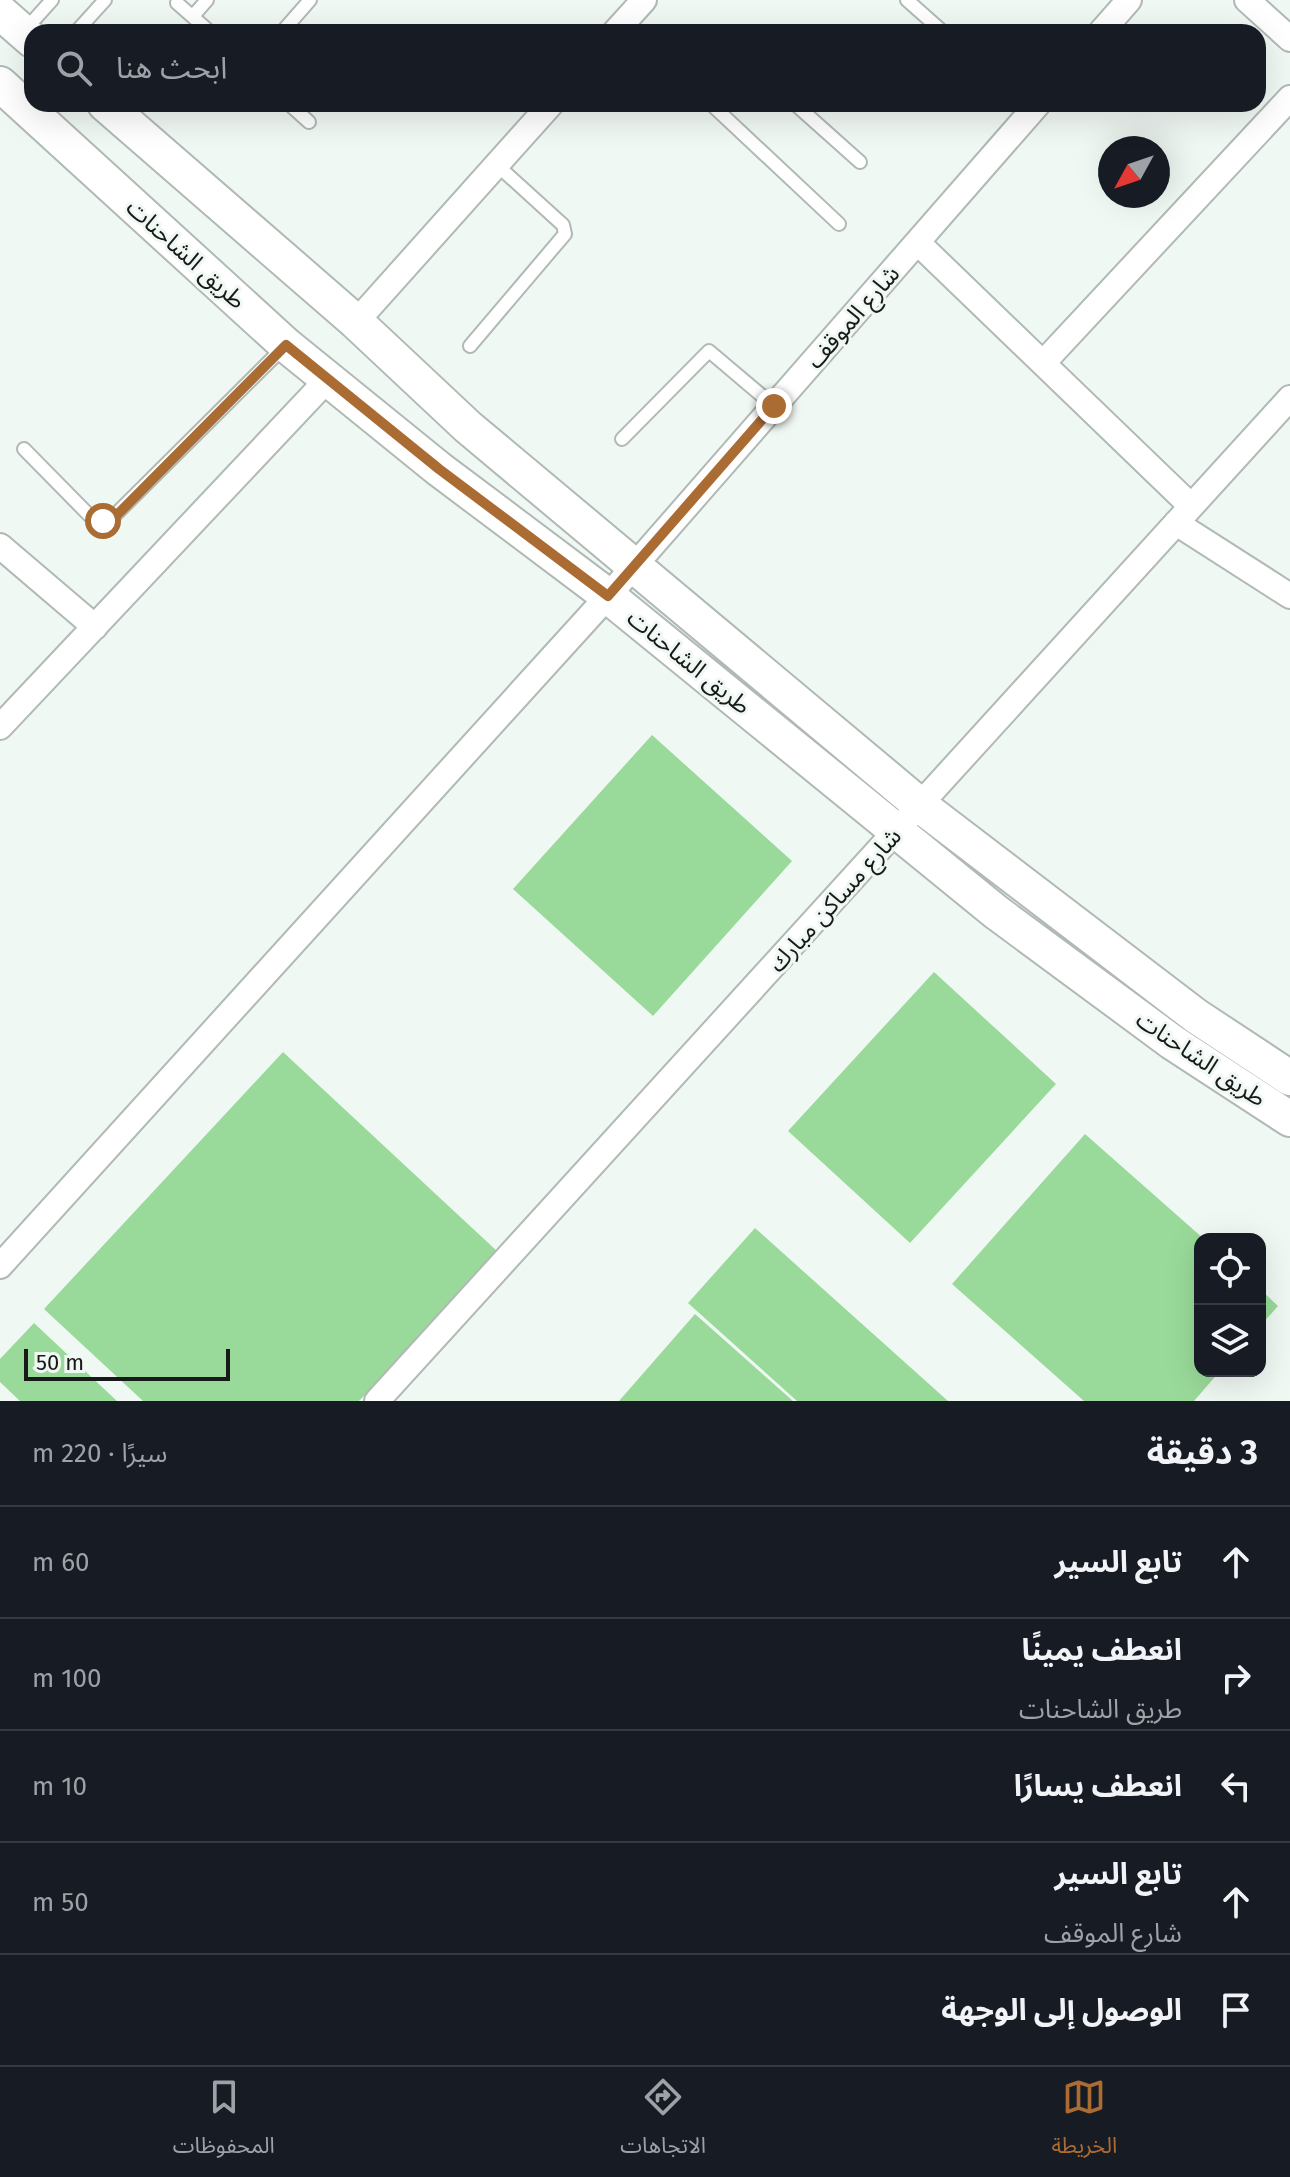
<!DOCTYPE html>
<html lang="ar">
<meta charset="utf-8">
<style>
body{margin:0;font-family:"Fira Sans","Noto Sans Arabic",sans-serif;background:#20242c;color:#f1f3f6;direction:rtl}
.controls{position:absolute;right:24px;bottom:24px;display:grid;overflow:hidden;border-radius:16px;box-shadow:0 8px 32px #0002}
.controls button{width:72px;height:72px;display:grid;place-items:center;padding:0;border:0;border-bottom:2px solid #363941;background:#171b24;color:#f1f3f6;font:40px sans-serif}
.compass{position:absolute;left:1098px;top:136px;width:72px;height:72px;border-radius:50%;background:#171b24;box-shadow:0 8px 32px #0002;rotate:230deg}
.scale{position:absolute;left:24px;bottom:20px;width:206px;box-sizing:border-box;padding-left:8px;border:4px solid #181a19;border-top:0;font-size:22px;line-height:28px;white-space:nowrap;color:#181a19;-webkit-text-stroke:6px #f0f8f4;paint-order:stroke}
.stop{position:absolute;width:24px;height:24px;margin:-18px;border:6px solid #ab6c33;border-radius:50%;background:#fff}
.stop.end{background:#ab6c33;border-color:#fff;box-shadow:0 2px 8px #0008}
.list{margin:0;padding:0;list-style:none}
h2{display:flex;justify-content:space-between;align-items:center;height:104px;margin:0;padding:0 32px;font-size:34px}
h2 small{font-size:26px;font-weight:400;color:#9ea1a6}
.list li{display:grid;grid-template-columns:52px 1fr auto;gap:24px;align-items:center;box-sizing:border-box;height:112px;padding:0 32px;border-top:2px solid #363941}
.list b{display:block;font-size:30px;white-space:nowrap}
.list p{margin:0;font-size:26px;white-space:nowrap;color:#9ea1a6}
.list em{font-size:26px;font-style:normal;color:#9ea1a6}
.icon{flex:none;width:44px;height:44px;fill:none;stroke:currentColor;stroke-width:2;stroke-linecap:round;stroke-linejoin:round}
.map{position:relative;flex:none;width:1290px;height:1401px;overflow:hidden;direction:ltr}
.search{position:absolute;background:#171b24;box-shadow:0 8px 32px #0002;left:24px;right:24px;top:24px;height:88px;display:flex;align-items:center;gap:20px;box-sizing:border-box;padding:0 28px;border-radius:24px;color:#9ea1a6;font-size:30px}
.sheet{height:664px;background:#171b24}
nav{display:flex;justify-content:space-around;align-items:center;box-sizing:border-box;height:112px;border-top:2px solid #363941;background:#171b24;font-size:22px;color:#9ea1a6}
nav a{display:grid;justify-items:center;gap:4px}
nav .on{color:#ab6c33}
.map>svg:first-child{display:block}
</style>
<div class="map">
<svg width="1290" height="1401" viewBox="0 0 1290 1401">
<rect width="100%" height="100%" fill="#f0f8f4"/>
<!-- building -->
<path fill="#99da9a" d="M652,735L792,861L653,1016L513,889Z
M934,972L1056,1084L910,1243L788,1131Z
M283,1052L498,1252L359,1401H143L44,1309Z
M1085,1134L1204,1239H1200V1371H1220L1194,1401H1084L952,1284Z
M755,1228L948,1401H797L688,1303Z
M1260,1289L1278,1306L1260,1326Z
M695,1314L793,1401H619Z
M34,1323L117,1401H20L0,1382V1359Z"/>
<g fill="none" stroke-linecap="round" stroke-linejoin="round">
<!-- lane casing -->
<g stroke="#b1b9b5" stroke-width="16">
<path id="lane" d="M907,0L943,32
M177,3L210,32
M193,16L207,0
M25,30L52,0
M76,32L105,0
M282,32L310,0
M289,104L309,122
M711,104L839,224
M795,104L860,162
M470,346L565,234L563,225L497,165
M622,439L709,351L774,406
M24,449L89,515L95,519H111L284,347"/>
</g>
<!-- street casing -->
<g stroke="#b1b9b5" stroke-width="28">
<path id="street" d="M1247,0L1290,39
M615,32L644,0
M1101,32L1129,0
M918,243L1191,506
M356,322L551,104
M1043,363L1290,98
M1176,523L1290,596
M0,546L95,627
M0,727L328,379
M0,1266L608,596L1038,104
M377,1401L1290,398"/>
</g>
<!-- secondary casing -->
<g stroke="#b1b9b5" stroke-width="38">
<path id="secondary" d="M0,12L32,40
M0,84L286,345L439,469L608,596L996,912L1172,1042L1290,1119
M105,104L356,322L468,427L921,806L1196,1016L1290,1078"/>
</g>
<!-- lane -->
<use href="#lane" stroke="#fff" stroke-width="12"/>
<!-- street -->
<use href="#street" stroke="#fff" stroke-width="24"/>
<!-- secondary -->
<use href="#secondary" stroke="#fff" stroke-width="34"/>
</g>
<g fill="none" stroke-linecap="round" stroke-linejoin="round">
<!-- route -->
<path stroke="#ab6c33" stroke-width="10" d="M103,521L117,515L286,345L439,469L608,596L774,406"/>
</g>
<g text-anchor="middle" stroke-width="6" stroke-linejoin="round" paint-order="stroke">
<!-- street labels -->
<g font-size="24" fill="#181a19" stroke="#f0f8f4">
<text transform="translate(186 254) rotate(42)" y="8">طريق الشاحنات</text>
<text transform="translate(853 317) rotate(-49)" y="8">شارع الموقف</text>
<text transform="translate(689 662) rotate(39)" y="8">طريق الشاحنات</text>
<text transform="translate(835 900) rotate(-48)" y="8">شارع مساكن مبارك</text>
<text transform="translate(1201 1059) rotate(34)" y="8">طريق الشاحنات</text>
</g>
</g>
</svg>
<div class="controls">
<button><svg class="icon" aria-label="locate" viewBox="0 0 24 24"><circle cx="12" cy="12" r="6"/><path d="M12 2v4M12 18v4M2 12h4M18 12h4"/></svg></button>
<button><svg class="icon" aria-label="layers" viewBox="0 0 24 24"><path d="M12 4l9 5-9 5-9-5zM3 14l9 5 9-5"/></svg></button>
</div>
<svg class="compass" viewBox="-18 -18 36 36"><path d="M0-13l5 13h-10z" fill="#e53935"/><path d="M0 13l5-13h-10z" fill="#9ea1a6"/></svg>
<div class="scale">50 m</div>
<div class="stop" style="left:103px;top:521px"></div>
<div class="stop end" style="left:774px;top:406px"></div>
<div class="search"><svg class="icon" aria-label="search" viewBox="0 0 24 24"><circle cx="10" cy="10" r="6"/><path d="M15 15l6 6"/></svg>ابحث هنا</div>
</div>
<section class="sheet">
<h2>3 دقيقة<small>سيرًا · 220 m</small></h2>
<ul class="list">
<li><svg class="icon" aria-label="ahead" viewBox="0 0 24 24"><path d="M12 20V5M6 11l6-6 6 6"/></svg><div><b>تابع السير</b></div><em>60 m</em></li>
<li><svg class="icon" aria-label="right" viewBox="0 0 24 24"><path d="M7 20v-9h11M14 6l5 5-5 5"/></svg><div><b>انعطف يمينًا</b><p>طريق الشاحنات</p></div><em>100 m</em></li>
<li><svg class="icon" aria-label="left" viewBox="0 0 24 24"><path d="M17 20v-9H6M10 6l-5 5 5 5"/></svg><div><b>انعطف يسارًا</b></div><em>10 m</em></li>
<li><svg class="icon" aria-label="ahead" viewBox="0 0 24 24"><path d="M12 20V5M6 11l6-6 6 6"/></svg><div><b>تابع السير</b><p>شارع الموقف</p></div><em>50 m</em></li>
<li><svg class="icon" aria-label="arrive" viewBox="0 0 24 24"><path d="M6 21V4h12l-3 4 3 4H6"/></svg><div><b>الوصول إلى الوجهة</b></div></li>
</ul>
</section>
<nav>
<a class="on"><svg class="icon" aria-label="map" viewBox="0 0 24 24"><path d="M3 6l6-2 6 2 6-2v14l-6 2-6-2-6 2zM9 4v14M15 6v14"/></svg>الخريطة</a>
<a><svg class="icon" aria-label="directions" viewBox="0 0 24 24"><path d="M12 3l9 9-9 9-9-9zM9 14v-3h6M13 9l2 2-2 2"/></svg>الاتجاهات</a>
<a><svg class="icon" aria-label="saved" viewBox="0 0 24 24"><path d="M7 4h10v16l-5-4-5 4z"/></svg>المحفوظات</a>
</nav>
